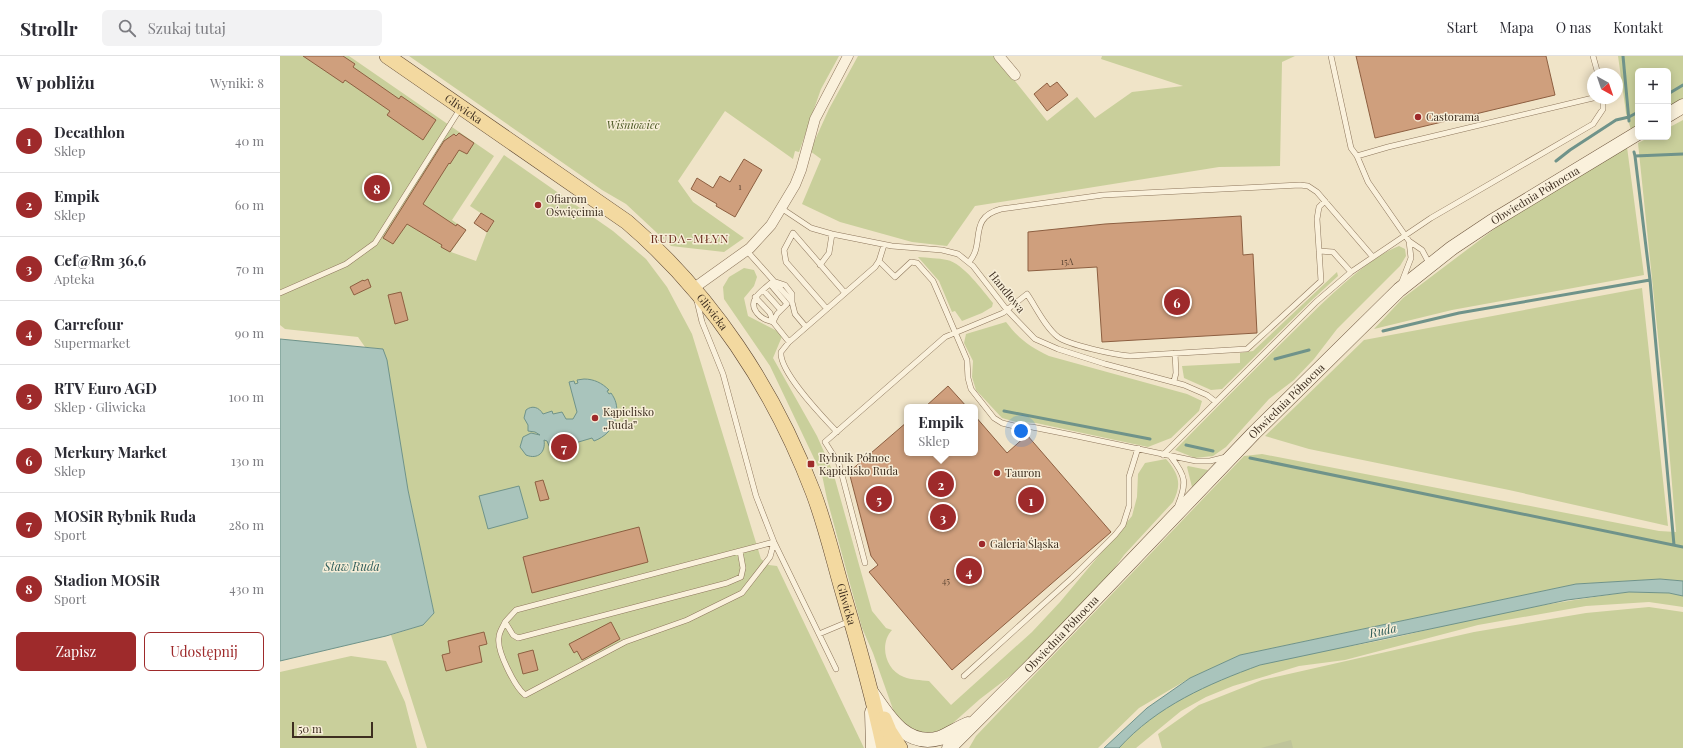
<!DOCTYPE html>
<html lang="pl">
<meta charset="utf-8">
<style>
body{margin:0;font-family:"Playfair Display",serif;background:#f2f2f3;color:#2b2b33}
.controls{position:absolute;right:12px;top:12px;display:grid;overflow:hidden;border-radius:6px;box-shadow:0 2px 10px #0003}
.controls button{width:36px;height:36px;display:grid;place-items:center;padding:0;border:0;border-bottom:1px solid #e1e1e2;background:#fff;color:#2b2b33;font:20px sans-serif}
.compass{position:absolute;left:1307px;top:12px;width:36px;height:36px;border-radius:50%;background:#fff;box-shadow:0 2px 10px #0003;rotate:140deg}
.scale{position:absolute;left:12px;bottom:10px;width:81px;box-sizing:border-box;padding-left:4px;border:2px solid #3d2e20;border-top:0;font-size:11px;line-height:14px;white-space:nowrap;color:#3d2e20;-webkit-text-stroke:3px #f7eed8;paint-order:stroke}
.you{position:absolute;left:741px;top:375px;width:14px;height:14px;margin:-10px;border:3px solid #fff;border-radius:50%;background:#1a73e8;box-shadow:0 0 0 6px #1a73e833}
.badge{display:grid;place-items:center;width:26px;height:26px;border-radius:50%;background:#9e2a2b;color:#fff;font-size:13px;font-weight:700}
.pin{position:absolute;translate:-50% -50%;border:2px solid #fff;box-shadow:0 1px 4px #0006}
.popup{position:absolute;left:624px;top:348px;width:74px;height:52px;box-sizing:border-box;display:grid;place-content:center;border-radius:6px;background:#fff;filter:drop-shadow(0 1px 3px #0005);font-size:13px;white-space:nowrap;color:#7c7c81}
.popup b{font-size:15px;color:#2b2b33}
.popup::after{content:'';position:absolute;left:50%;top:100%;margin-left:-8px;border:8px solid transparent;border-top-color:#fff}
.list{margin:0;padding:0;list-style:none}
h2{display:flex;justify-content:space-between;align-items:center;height:52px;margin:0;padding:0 16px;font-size:17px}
h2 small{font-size:13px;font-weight:400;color:#7c7c81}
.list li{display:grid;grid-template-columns:26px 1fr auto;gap:12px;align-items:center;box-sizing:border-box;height:64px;padding:0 16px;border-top:1px solid #e1e1e2}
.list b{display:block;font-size:15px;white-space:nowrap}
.list p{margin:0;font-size:13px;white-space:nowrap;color:#7c7c81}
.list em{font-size:13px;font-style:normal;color:#7c7c81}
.actions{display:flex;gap:8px;padding:12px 16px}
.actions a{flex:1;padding:9px 0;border:1px solid #9e2a2b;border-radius:6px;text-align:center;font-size:14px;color:#9e2a2b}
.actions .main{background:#9e2a2b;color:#fff}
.icon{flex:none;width:22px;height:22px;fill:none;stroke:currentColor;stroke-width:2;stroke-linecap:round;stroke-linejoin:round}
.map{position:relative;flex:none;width:1403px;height:692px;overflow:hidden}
header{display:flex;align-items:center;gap:24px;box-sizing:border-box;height:56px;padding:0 20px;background:#fff;border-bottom:1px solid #e1e1e2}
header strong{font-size:19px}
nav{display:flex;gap:22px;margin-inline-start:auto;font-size:14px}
.search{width:280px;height:36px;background:#f2f2f3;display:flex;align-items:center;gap:10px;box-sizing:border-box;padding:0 14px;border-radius:6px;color:#7c7c81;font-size:15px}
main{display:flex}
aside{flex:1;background:#fff}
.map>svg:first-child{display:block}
</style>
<header>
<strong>Strollr</strong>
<div class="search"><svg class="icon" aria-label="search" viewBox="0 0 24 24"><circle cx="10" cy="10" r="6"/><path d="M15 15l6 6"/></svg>Szukaj tutaj</div>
<nav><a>Start</a><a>Mapa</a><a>O nas</a><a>Kontakt</a></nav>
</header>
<main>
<aside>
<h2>W pobliżu<small>Wyniki: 8</small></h2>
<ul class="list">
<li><span class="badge">1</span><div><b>Decathlon</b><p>Sklep</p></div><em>40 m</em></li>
<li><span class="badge">2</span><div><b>Empik</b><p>Sklep</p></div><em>60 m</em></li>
<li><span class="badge">3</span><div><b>Cef@Rm 36,6</b><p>Apteka</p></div><em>70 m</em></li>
<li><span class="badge">4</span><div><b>Carrefour</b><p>Supermarket</p></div><em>90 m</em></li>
<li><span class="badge">5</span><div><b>RTV Euro AGD</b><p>Sklep · Gliwicka</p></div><em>100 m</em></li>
<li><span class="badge">6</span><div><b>Merkury Market</b><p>Sklep</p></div><em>130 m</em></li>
<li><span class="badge">7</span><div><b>MOSiR Rybnik Ruda</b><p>Sport</p></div><em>280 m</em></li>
<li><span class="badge">8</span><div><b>Stadion MOSiR</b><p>Sport</p></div><em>430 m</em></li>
</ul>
<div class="actions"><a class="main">Zapisz</a><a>Udostępnij</a></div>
</aside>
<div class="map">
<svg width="1403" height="692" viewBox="0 0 1403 692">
<rect width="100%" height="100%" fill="#f0e4c8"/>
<!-- green -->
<path fill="#c9cf9b" d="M0,0H69L214,100L172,164L186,174L171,196L196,205L207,176L214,166L190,150L224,99L333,175L366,203L387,231L412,278L481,503L489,509L497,510L584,692H147L111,579L143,569L154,557L128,434L102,293L85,291L78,281L5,273L0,269Z
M129,0H559L541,33L519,96L515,95L513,103L445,55L398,125L413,146L464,182L444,196L391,190L346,148L322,134Z
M578,0H715L767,65L797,41L815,62L852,36L903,30L821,3L822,0H1015L1002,6L1000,110L939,111L695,150L667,190L632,186L560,166L522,148L541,103L530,95L549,53Z
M1338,0H1403V42L1388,51V15H1358V69L1351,74L1346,57Z
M1403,64V525L1380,523L1296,528L960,599L910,622L859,652L818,692H689L696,680L964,400L982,398L1379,475L1396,476L1387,368L1358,87L1370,81H1388V72Z
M1347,91L1364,219L1172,254L1094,273L1123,242L1221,168Z
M1119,190L1125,193L1126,200L1120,210L1057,273L1034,303L1014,324L989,343L946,391L933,400L915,402L895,394C936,352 978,310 1020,269C1045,245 1087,202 1119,190Z
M638,201C648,202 658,202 667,204C683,207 703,235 713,247L712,251L702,257L682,265L675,255L672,256L659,225Z
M464,212L474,214L477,221L474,230L464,242L468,260L503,278L493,302L537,380L553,416L592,555L606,572L612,574C599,588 605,614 624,621C631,624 641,624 649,625L671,649L752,576L780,546L852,460L857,441L858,418L865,407L886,403C899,418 902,428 893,446L844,499L823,528L738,614L700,643L664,675L647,678L632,673L615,659L593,597L582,572L547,443L542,419L490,310L444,243L443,231L449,221Z
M1057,216L1058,220L1032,244L942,333L931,334L904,322L902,310L960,307V297L973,295Z
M1362,232L1388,470L1229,434L1029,393L985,380L1084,284Z
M726,266C739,283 750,291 769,300L907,338L922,345L919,355L891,382L868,391L756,367L736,366L722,362L696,334L692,321L693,305L684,287L686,278Z
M908,410L928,414L912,431L907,411Z
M1349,536L1389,537L1403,540V551L1369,546L1306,550L1198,569L1065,604L1019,610L953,630L926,641L901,655L856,692H839C884,643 950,615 1013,600C1048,593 1083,589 1117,581C1144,575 1170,568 1197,562C1247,551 1298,543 1349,536Z
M1369,551L1403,556V692H882L878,678L919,649L982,624L1194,576L1306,557Z
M71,600L106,605L125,646L137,692H0V616Z"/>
<!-- cemetery -->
<path fill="#bfc49a" d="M1011,684L1013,692H981Z"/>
<!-- water -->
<path fill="#a9c4bc" stroke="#6f938a" d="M0,283L103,293L107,304L128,434L154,557L143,569L106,580L0,605Z
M304,323C314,323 322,327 329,334L327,335L329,338L331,337C336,344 337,349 337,358L334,357L333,361H336C333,373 325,381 314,385L312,382L275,393L274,391L270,392L267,385L264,384C266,396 258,404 246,399L240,391L243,381L251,377L260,379L255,376L248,375V369L244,362L246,354C252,349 259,351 263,358L272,355L273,358L282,356L286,363H293L297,356L289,326L294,325L295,328L298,327L297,324Z
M239,430L248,462L208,473L199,440Z
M1380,523L1403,525V540L1389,537L1349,536L1287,544L980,609C928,628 877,650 839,692H824L867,652L910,622L960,599L1296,528Z"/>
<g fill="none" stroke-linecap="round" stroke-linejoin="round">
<!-- stream -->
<path stroke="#6f938a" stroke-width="3" d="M1343,0L1349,65
M1388,38L1403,29
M1354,96L1355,100L1403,98
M1355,100L1370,224L1394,489
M1276,105L1290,94L1336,64L1349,61L1358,56
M1103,275L1179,257L1370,224
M995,303L1029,294
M724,355L870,383
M906,389L933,395
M970,402L1403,491"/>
</g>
<!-- building -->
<path fill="#cf9f7d" stroke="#8d5f41" d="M23,0H63L75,8L73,11L119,43L121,40L156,64L143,84L107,59L110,55L65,24L63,27Z
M1076,0H1266L1275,39L1095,82Z
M777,26L788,39L767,55L754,38L767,27L770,31Z
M179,77L194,87L187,98L179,94L170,108L169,107L143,148L176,170L177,168L186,174L170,196L161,191L162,189L127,168L113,188L103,182L164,85L174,78L176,80Z
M464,103L482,114L455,161L436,150L437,148L411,133L417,122L433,132L440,120L450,126Z
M201,157L214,165L207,176L194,167Z
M961,160L963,199L973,198L977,277L822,286L817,211L748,215V176L825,168Z
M88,223L91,231L74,239L70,231L83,224L84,225Z
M121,236L128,264L115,268L108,239Z
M668,330L687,351H645Z
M695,360L727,397L747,379L831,476L672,614L589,516L598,509L591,500L569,416L627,366V397H695Z
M263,424L269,443L260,445L255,426Z
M359,471L368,506L252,537L243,501Z
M331,566L340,583L302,604L297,595L294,597L289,588Z
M204,576L207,588L199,590L202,606L166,615L162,599L170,597L168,585Z
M253,594L258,614L243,618L238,598Z"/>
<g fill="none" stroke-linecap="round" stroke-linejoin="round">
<!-- service casing -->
<g stroke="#8d765c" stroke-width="6">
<path id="service" d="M1051,0L1071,92L1077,100L1088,126L1129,185L1142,194L1149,207
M1313,0L1318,18
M1077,100L1108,91L1313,42
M501,152L531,172L552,178L612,190L662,194L678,198L693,210L727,254L755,283L778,293L825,308L904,329L927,339L936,346
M467,195L508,241L512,246L515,258L526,271
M1039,195L1053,196L1071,216
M599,205L615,221L631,206L637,207L653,225L660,241L687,304L688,322L691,333L714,362L722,367L734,370L752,371L792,379L916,405H930L946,401
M689,206C706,187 687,162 721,153L823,139L1020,129L1028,130L1037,136L1092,200
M540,209L549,197L552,178
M490,228L507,248L497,258L493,266C486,264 482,263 477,257C466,243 484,234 493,225L505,229L512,238V246
M1121,228L1131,202L1129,185
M483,234L500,253
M0,237L66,208L95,187L180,53
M475,241L490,257L493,266L509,286
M417,245L422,266L443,318L476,440L494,486L556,613
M547,253L506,206L504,194L513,177L565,237
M894,325L896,317L895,297
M557,376C543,361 499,316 501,296L509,286L595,211L599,205L604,189
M883,399L1036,246L1071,216L1151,162L1313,68L1323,53V42
M891,401C906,420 907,427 898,449
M585,507L562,419L559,408L545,386L665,281L723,257L747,238C756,251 765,271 778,281C789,289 835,299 850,300L967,293L1041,225L1037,163L1039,151L1045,145
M225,566C223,571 219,576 219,581C216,594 235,631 245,639L345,586L407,564L462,537L490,501L494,486L236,554L225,566L233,579L238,582L447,527L461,521L463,512L460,495
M539,578L570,565
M684,620L792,522L835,479L843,469L849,450V421L858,392"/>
</g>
<!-- minor casing -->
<g stroke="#8d765c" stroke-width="11">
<path id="minor" d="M719,0L735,19
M414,232L470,192L491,169L515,129L521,114L535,63L568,0"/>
</g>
<!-- secondary casing -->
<g stroke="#6f573f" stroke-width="15">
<g id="secondary">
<path d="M1388,59L1403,50"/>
<path d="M592,637C608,660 626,692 660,682C669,678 679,672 688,668"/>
<path d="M592,656L593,692"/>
<path id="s1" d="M669,692L753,608L974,377L1119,234L1172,192L1211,166L1358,77"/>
</g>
</g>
<!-- primary casing -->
<g stroke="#5b4430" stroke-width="16">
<g id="primary">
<path id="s2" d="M107,0L347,166C431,238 494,333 533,436C546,470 554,506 564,540C579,591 593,641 604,692"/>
<path d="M604,663L609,675L620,692"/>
</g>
</g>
<!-- service -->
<use href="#service" stroke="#faf1dc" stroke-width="5"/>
<!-- minor -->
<use href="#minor" stroke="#faf1dc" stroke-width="10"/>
<!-- secondary -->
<use href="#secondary" stroke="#faf1dc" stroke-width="14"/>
<!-- primary -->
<use href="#primary" stroke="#f3d9a0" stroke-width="15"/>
</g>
<!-- markers -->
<g fill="#9e2a2b" stroke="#f7eed8" stroke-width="1.5">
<circle cx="1138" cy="61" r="4"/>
<circle cx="258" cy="149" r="4"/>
<circle cx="315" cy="362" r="4"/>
<rect x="527" y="404" width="8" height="8" rx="2"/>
<circle cx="717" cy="417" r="4"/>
<circle cx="702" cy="488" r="4"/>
</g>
<g text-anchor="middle" stroke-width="3" stroke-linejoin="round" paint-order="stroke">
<!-- number labels -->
<g font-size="9" fill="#624a37">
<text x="460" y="134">1</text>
<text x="787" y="209">15A</text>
<text x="666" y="528">45</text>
</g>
<!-- street labels -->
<g font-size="11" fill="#3d2e20" stroke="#f7eed8">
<text dy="4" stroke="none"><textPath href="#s2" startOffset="93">Gliwicka</textPath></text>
<text dy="4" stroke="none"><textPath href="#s1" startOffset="808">Obwiednia Północna</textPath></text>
<text transform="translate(727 236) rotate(51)" y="4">Handlowa</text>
<text dy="4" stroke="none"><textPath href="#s2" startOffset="416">Gliwicka</textPath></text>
<text dy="4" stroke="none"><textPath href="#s1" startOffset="484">Obwiednia Północna</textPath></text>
<text dy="4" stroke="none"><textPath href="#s2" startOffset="740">Gliwicka</textPath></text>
<text dy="4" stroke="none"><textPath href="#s1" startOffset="160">Obwiednia Północna</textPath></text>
</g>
<!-- poi labels -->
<g font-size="11" fill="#3d2e20" stroke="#f7eed8" text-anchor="start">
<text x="1146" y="65">Castorama</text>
<text x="266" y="147">Ofiarom<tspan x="266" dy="13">Oświęcimia</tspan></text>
<text x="323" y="360">Kąpielisko<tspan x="323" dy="13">„Ruda”</tspan></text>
<text x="539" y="406">Rybnik Północ<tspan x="539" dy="13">Kąpielisko Ruda</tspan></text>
<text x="725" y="421">Tauron</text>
<text x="710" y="492">Galeria Śląska</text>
</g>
<!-- park labels -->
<g font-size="11" font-style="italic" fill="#4d5a26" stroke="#f7eed8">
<text x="353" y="73">Wiśniowiec</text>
</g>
<!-- neighbourhood labels -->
<g font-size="12" letter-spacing="1" fill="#6b2e1e" stroke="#f7eed8">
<text x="410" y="187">RUDA-MŁYN</text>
</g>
<!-- water labels -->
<g font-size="12" font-style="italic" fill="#2f5d5a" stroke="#f7eed8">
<text x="72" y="515">Staw Ruda</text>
<text transform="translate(1103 575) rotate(-12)" y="4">Ruda</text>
</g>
</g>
</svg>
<div class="controls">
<button>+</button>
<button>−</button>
</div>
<svg class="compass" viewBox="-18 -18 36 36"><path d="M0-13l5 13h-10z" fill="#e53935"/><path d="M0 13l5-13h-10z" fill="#7c7c81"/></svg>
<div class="scale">50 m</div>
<div class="you"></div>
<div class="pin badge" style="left:751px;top:444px">1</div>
<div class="pin badge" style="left:661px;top:428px">2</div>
<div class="popup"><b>Empik</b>Sklep</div>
<div class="pin badge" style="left:663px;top:461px">3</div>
<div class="pin badge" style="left:689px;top:515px">4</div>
<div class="pin badge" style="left:599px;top:443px">5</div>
<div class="pin badge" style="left:897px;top:246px">6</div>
<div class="pin badge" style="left:284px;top:391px">7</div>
<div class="pin badge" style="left:97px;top:132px">8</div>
</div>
</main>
